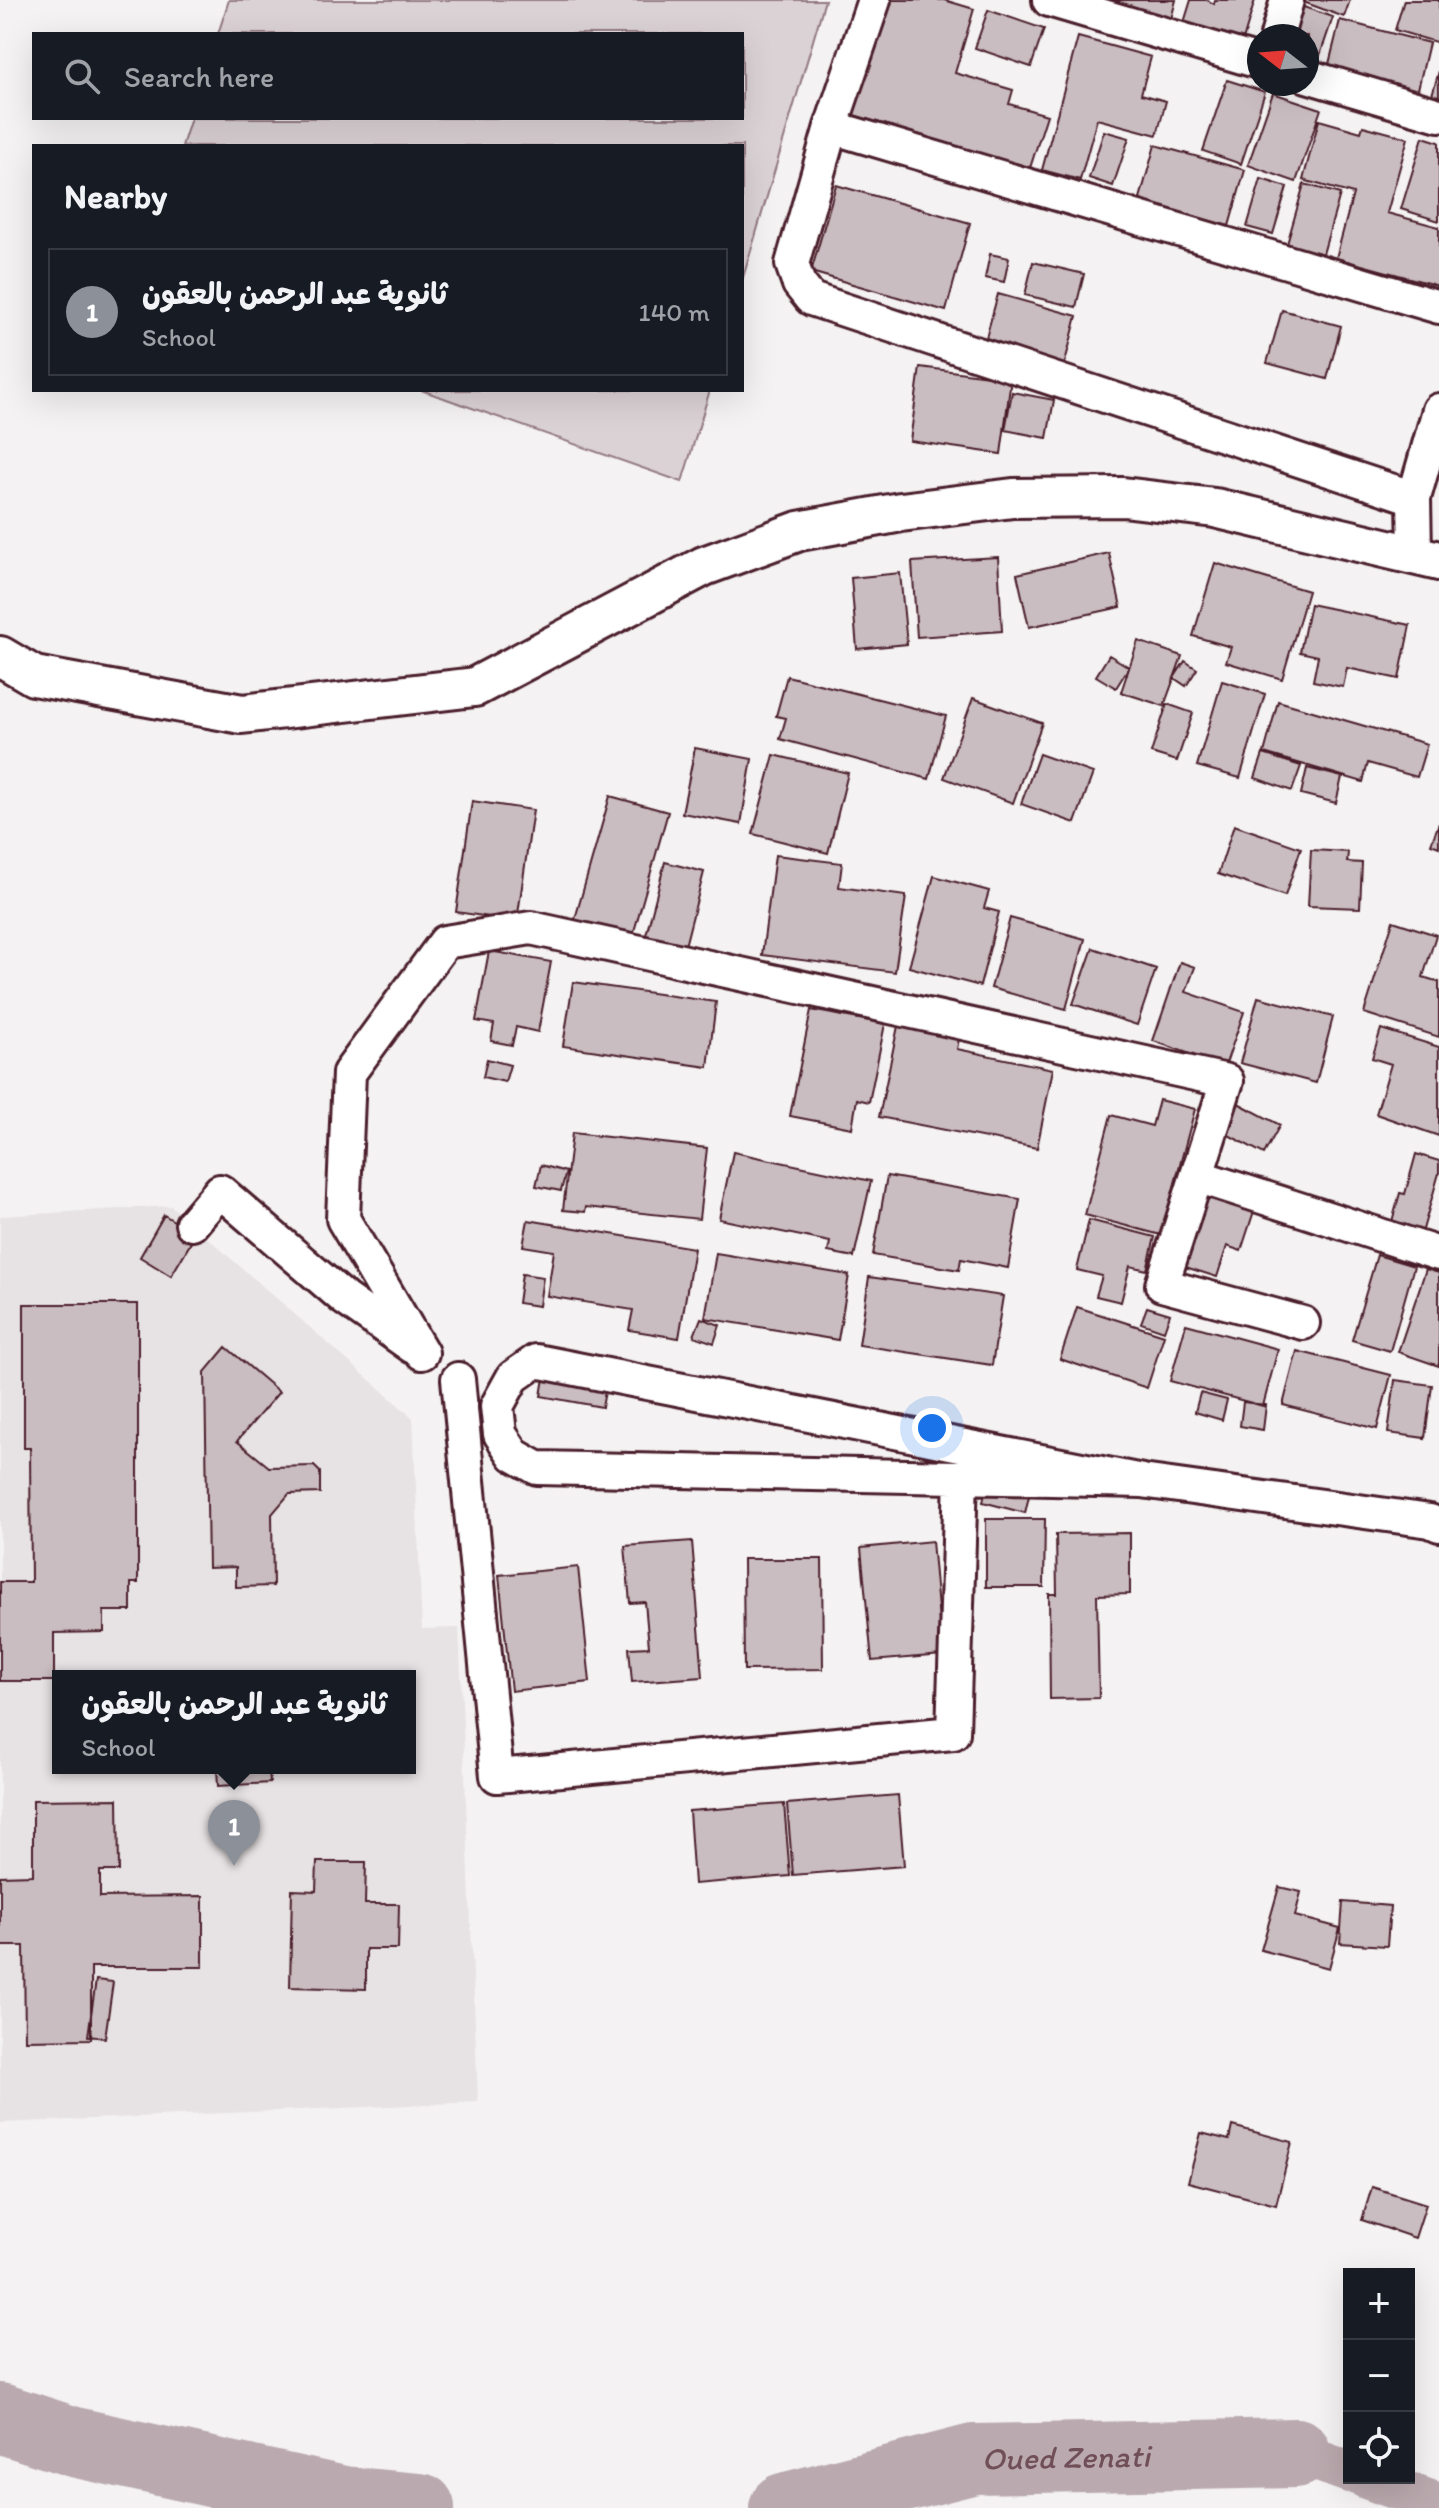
<!DOCTYPE html>
<meta charset="utf-8">
<style>
body{margin:0;font-family:Itim,"Playpen Sans Arabic",sans-serif;background:#20242c;color:#f1f3f6}
.controls{position:absolute;right:24px;bottom:24px;display:grid;overflow:hidden;border-radius:0px;box-shadow:0 8px 32px #0002}
.controls button{width:72px;height:72px;display:grid;place-items:center;padding:0;border:0;border-bottom:2px solid #363941;background:#171b24;color:#f1f3f6;font:40px sans-serif}
.compass{position:absolute;left:1247px;top:24px;width:72px;height:72px;border-radius:50%;background:#171b24;box-shadow:0 8px 32px #0002;rotate:287deg}
.you{position:absolute;left:932px;top:1428px;width:28px;height:28px;margin:-20px;border:6px solid #fff;border-radius:50%;background:#1a73e8;box-shadow:0 0 0 12px #1a73e833}
.badge{display:grid;place-items:center;width:52px;height:52px;border-radius:50%;background:#8c9099;color:#fff;font-size:26px;font-weight:700}
.pin{position:absolute;translate:-50% -66px;filter:drop-shadow(0 2px 4px #0008)}
.pin::after{content:'';position:absolute;top:42px;width:28px;height:24px;background:inherit;clip-path:polygon(0 0,100% 0,50% 100%)}
.popup{position:absolute;left:52px;top:1670px;width:364px;height:104px;box-sizing:border-box;display:grid;place-content:center;border-radius:0px;background:#171b24;filter:drop-shadow(0 2px 6px #0005);font-size:26px;white-space:nowrap;color:#9ea1a6}
.popup b{font-size:30px;color:#f1f3f6}
.popup::after{content:'';position:absolute;left:50%;top:100%;margin-left:-16px;border:16px solid transparent;border-top-color:#171b24}
.list{margin:0;padding:0;list-style:none}
h2{display:flex;justify-content:space-between;align-items:center;height:104px;margin:0;padding:0 32px;font-size:34px}
h2 small{font-size:26px;font-weight:400;color:#9ea1a6}
.list li{display:grid;grid-template-columns:52px 1fr auto;gap:24px;align-items:center;box-sizing:border-box;height:128px;margin:0 16px 16px;padding:0 16px;border:2px solid #363941;border-radius:0px}
.list b{display:block;font-size:30px;white-space:nowrap}
.list p{margin:0;font-size:26px;white-space:nowrap;color:#9ea1a6}
.list em{font-size:26px;font-style:normal;color:#9ea1a6}
.icon{flex:none;width:44px;height:44px;fill:none;stroke:currentColor;stroke-width:2;stroke-linecap:round;stroke-linejoin:round}
.map{position:relative;flex:none;width:1439px;height:2508px;overflow:hidden}
.search{position:absolute;background:#171b24;box-shadow:0 8px 32px #0002;left:32px;top:32px;width:712px;height:88px;display:flex;align-items:center;gap:20px;box-sizing:border-box;padding:0 28px;border-radius:0px;color:#9ea1a6;font-size:30px}
.panel{position:absolute;background:#171b24;box-shadow:0 8px 32px #0002;left:32px;top:144px;width:712px;height:248px;border-radius:0px}
.map>svg:first-child{display:block}
</style>
<div class="map">
<svg width="1439" height="2508" viewBox="0 0 1439 2508">
<rect width="100%" height="100%" fill="#f4f2f2"/>
<filter id="ink" filterUnits="userSpaceOnUse"><feTurbulence type="fractalNoise" baseFrequency=".0125" numOctaves="2"/><feDisplacementMap in="SourceGraphic" scale="16" xChannelSelector="R" yChannelSelector="G"/><feConvolveMatrix kernelMatrix="1 2 1 2 8 2 1 2 1" color-interpolation-filters="sRGB"/></filter>
<g filter="url(#ink)">
<!-- built -->
<path fill="#e7e2e3" fill-rule="evenodd" d="M171,1206L413,1418L422,1629L459,1628L478,2102L0,2123V1216ZM58,1676H410V1768H58Z"/>
<!-- green -->
<path fill="#dbd2d5" stroke="#927880" stroke-width="2" d="M229,0H825L742,281V146H182L191,118H742V34H218Z
M421,390H710L682,482Z"/>
<g fill="none" stroke-linecap="round" stroke-linejoin="round">
<!-- canal -->
<path stroke="#baa9ae" stroke-width="42" d="M1296,2453L1349,2472
M1366,2478L1439,2504"/>
<!-- river -->
<g stroke="#baa9ae" stroke-width="70">
<path d="M0,2418L74,2442L343,2501L420,2508"/>
<path id="s1" d="M784,2508L974,2459L1296,2453"/>
</g>
</g>
<!-- building -->
<path fill="#cabdc1" stroke="#4a1f2b" stroke-width="2" d="M873,0H944L974,9L955,73L1013,90L1009,104L1047,115L1030,168L840,111Z
M1086,0H1176L1169,27Z
M1191,0H1207L1214,4L1215,0H1255L1241,47L1182,29Z
M1298,0H1350L1344,17Z
M1404,0H1439V43L1395,30Z
M1289,2L1333,17L1312,79L1307,77V36H1277Z
M988,10L1044,29L1031,67L975,48Z
M1340,20L1429,43L1414,106L1324,84Z
M1078,37L1151,57L1141,94L1166,101L1157,135L1097,119L1080,180L1042,170Z
M1439,71V115L1427,112Z
M1227,80L1265,92L1241,164L1203,151Z
M1273,93L1321,109L1296,182L1248,165Z
M1319,120L1361,132L1363,126L1408,138L1387,213L1439,227V286L1336,258L1353,194L1303,180Z
M1104,131L1129,138L1113,186L1089,178Z
M1423,137L1439,142V221L1401,209Z
M1155,145L1245,170L1229,226L1139,202Z
M1261,179L1287,187L1273,234L1247,227Z
M1304,184L1340,194L1323,254L1287,244Z
M836,185L970,223L946,311L811,272Z
M990,254L1009,258L1004,282L985,278Z
M1033,262L1084,274L1076,307L1025,295Z
M998,294L1077,316L1064,366L984,345Z
M1282,310L1341,326L1327,379L1267,363Z
M920,367L1011,379L1001,454L910,441Z
M1012,392L1054,400L1047,438L1005,430Z
M1109,553L1121,607L1029,627L1017,574Z
M998,557L1002,631L917,637L912,562Z
M1215,563L1308,591L1282,679L1226,662L1231,647L1193,636Z
M900,573L907,644L857,649L851,578Z
M1310,604L1410,625L1399,679L1347,668L1343,687L1313,681L1318,656L1300,652Z
M1138,641L1182,656L1164,706L1121,692Z
M1109,655L1129,667L1116,688L1096,676Z
M1185,661L1197,669L1186,686L1174,678Z
M787,676L946,716L929,779L780,739L786,718L776,716Z
M1222,681L1265,694L1240,778L1197,766Z
M973,698L1042,723L1013,803L944,778Z
M1278,701L1427,744L1417,777L1368,763L1363,782L1264,753Z
M1167,704L1193,713L1177,761L1151,753Z
M695,748L752,759L741,824L682,813Z
M1039,754L1093,773L1075,823L1021,804Z
M1263,754L1301,766L1292,791L1255,778Z
M774,755L848,773L828,853L753,834Z
M1307,768L1342,777L1336,803L1301,794Z
M610,796L668,812L631,942L573,926Z
M472,801L533,810L517,921L456,912Z
M1439,823V847L1431,844Z
M1234,825L1301,848L1285,896L1218,874Z
M1311,850L1348,852L1347,862L1362,863L1360,908L1308,906Z
M775,855L842,863L839,887L906,896L895,972L762,955Z
M665,862L704,872L684,950L645,939Z
M934,876L989,891L984,908L999,912L980,986L909,967Z
M1010,918L1085,939L1066,1009L991,988Z
M1393,921L1436,935L1423,977L1439,982V1037L1364,1013Z
M1093,948L1156,969L1137,1025L1073,1004Z
M489,951L551,962L538,1032L516,1027L512,1045L491,1041L494,1024L476,1021Z
M1180,962L1195,967L1186,992L1244,1012L1225,1066L1153,1041Z
M573,982L716,1002L708,1067L563,1046Z
M1258,997L1333,1017L1316,1083L1240,1063Z
M811,1010L885,1024L869,1102L857,1099L852,1128L790,1116Z
M898,1026L959,1039L957,1049L1053,1069L1037,1148L879,1117Z
M1381,1029L1439,1047V1136L1376,1114L1391,1064L1372,1058Z
M487,1059L510,1065L505,1082L483,1077Z
M1159,1100L1195,1109L1161,1235L1085,1215L1111,1115L1152,1126Z
M1238,1103L1280,1125L1264,1154L1223,1132Z
M572,1133L707,1148L699,1219L586,1207L585,1212L563,1210Z
M733,1152L871,1181L854,1257L828,1252L830,1242L719,1219Z
M1416,1154L1439,1161V1173L1422,1233L1391,1225L1400,1193L1405,1194Z
M541,1165L566,1172L561,1191L536,1186Z
M887,1176L1020,1199L1008,1268L961,1259L959,1270L873,1255Z
M1201,1188L1256,1205L1241,1251L1227,1246L1217,1277L1176,1264Z
M164,1215L196,1234L171,1276L140,1257Z
M528,1220L694,1248L679,1338L629,1330L633,1310L547,1296L554,1251L523,1246Z
M1089,1220L1155,1237L1147,1270L1130,1266L1121,1302L1096,1296L1102,1276L1077,1270Z
M716,1253L849,1275L838,1340L705,1318Z
M1377,1255L1414,1266L1390,1351L1352,1340Z
M1426,1269L1439,1273V1366L1398,1352Z
M522,1274L543,1277L539,1306L518,1303Z
M869,1277L1003,1296L992,1365L859,1345Z
M24,1304H138V1583H131V1611H104V1632L54,1633V1681H0V1582H31L30,1448H24Z
M1077,1307L1164,1335L1147,1388L1060,1359Z
M1147,1307L1170,1314L1164,1331L1141,1323Z
M701,1318L720,1325L714,1343L694,1336Z
M1186,1324L1278,1349L1263,1406L1170,1381Z
M226,1347L279,1392L237,1441L269,1467L314,1466L320,1472V1493L289,1494L272,1514L273,1586L236,1587V1567L208,1568L205,1372Z
M1297,1351L1391,1375L1377,1429L1283,1405Z
M547,1360L609,1371L602,1407L541,1396Z
M1395,1380L1432,1385L1425,1438L1388,1433Z
M1200,1393L1227,1400L1222,1420L1195,1412Z
M1243,1402L1266,1405L1263,1430L1240,1426Z
M990,1473L1032,1483L1025,1513L983,1502Z
M986,1519H1045L1044,1587H986Z
M1130,1533V1594L1097,1595L1099,1698L1050,1699L1049,1594H1057L1056,1534Z
M692,1541L703,1677L632,1682L629,1648L649,1647L645,1602L630,1603L625,1546Z
M932,1541L942,1655L872,1661L861,1548Z
M743,1559H822L823,1669L744,1670Z
M578,1567L590,1682L511,1691L499,1575Z
M217,1768H269L270,1783L218,1786Z
M898,1795L904,1866L793,1875L787,1804Z
M118,1799L119,1871H100V1897L203,1896V1967H91V2039L25,2040L24,1946H0V1876L33,1875V1800Z
M784,1804L790,1876L694,1884L689,1811Z
M317,1862H366L365,1904H399L398,1949H366V1989L290,1987L292,1890L316,1891Z
M1279,1887L1301,1892L1295,1916L1340,1928L1329,1968L1261,1950Z
M1343,1902L1390,1906L1387,1946L1340,1943Z
M96,1980L113,1982L105,2038L88,2036Z
M1232,2126L1292,2142L1276,2205L1188,2182L1201,2133L1229,2140Z
M1372,2187L1426,2204L1415,2238L1362,2220Z"/>
<g fill="none" stroke-linecap="round" stroke-linejoin="round">
<!-- minor casing -->
<g stroke="#4a1f2b" stroke-width="38">
<path id="minor" d="M874,0L831,127L792,264L799,284L811,299L1414,498
M1049,0L1259,62
M1277,36L1287,0
M1307,76L1439,115
M831,127L1439,307
M1415,553L1414,498L1439,410
M1197,1176L1439,1254
M192,1224L220,1191L345,1299L413,1347
M422,1353L343,1219L349,1073L445,942L531,928L1227,1081L1162,1285L1303,1323
M458,1379L497,1776L953,1733L961,1477
M1142,1481L537,1468L514,1455L500,1434L497,1406L513,1377L536,1361L1142,1481L1430,1521L1439,1525"/>
</g>
<!-- tertiary casing -->
<g stroke="#4a1f2b" stroke-width="44">
<path id="tertiary" d="M0,656L34,676L242,714L475,687L704,566L799,531L901,512L1013,498L1123,497L1215,508L1439,561"/>
</g>
<!-- minor -->
<use href="#minor" stroke="#fff" stroke-width="32"/>
<!-- tertiary -->
<use href="#tertiary" stroke="#fff" stroke-width="38"/>
</g>
</g>
<g text-anchor="middle" stroke-width="7" stroke-linejoin="round" paint-order="stroke">
<!-- water labels -->
<g font-size="32" font-style="italic" fill="#714f59" stroke="#fff">
<text dy="11" stroke="none"><textPath href="#s1" startOffset="288">Oued Zenati</textPath></text>
</g>
</g>
</svg>
<div class="controls">
<button>+</button>
<button>−</button>
<button><svg class="icon" aria-label="locate" viewBox="0 0 24 24"><circle cx="12" cy="12" r="6"/><path d="M12 2v4M12 18v4M2 12h4M18 12h4"/></svg></button>
</div>
<svg class="compass" viewBox="-18 -18 36 36"><path d="M0-13l5 13h-10z" fill="#e53935"/><path d="M0 13l5-13h-10z" fill="#9ea1a6"/></svg>
<div class="you"></div>
<div class="pin badge" style="left:234px;top:1866px">1</div>
<div class="popup"><b>ثانوية عبد الرحمن بالعقون</b>School</div>
<div class="search"><svg class="icon" aria-label="search" viewBox="0 0 24 24"><circle cx="10" cy="10" r="6"/><path d="M15 15l6 6"/></svg>Search here</div>
<section class="panel">
<h2>Nearby<small></small></h2>
<ul class="list">
<li><span class="badge">1</span><div><b>ثانوية عبد الرحمن بالعقون</b><p>School</p></div><em>140 m</em></li>
</ul>
</section>
</div>
